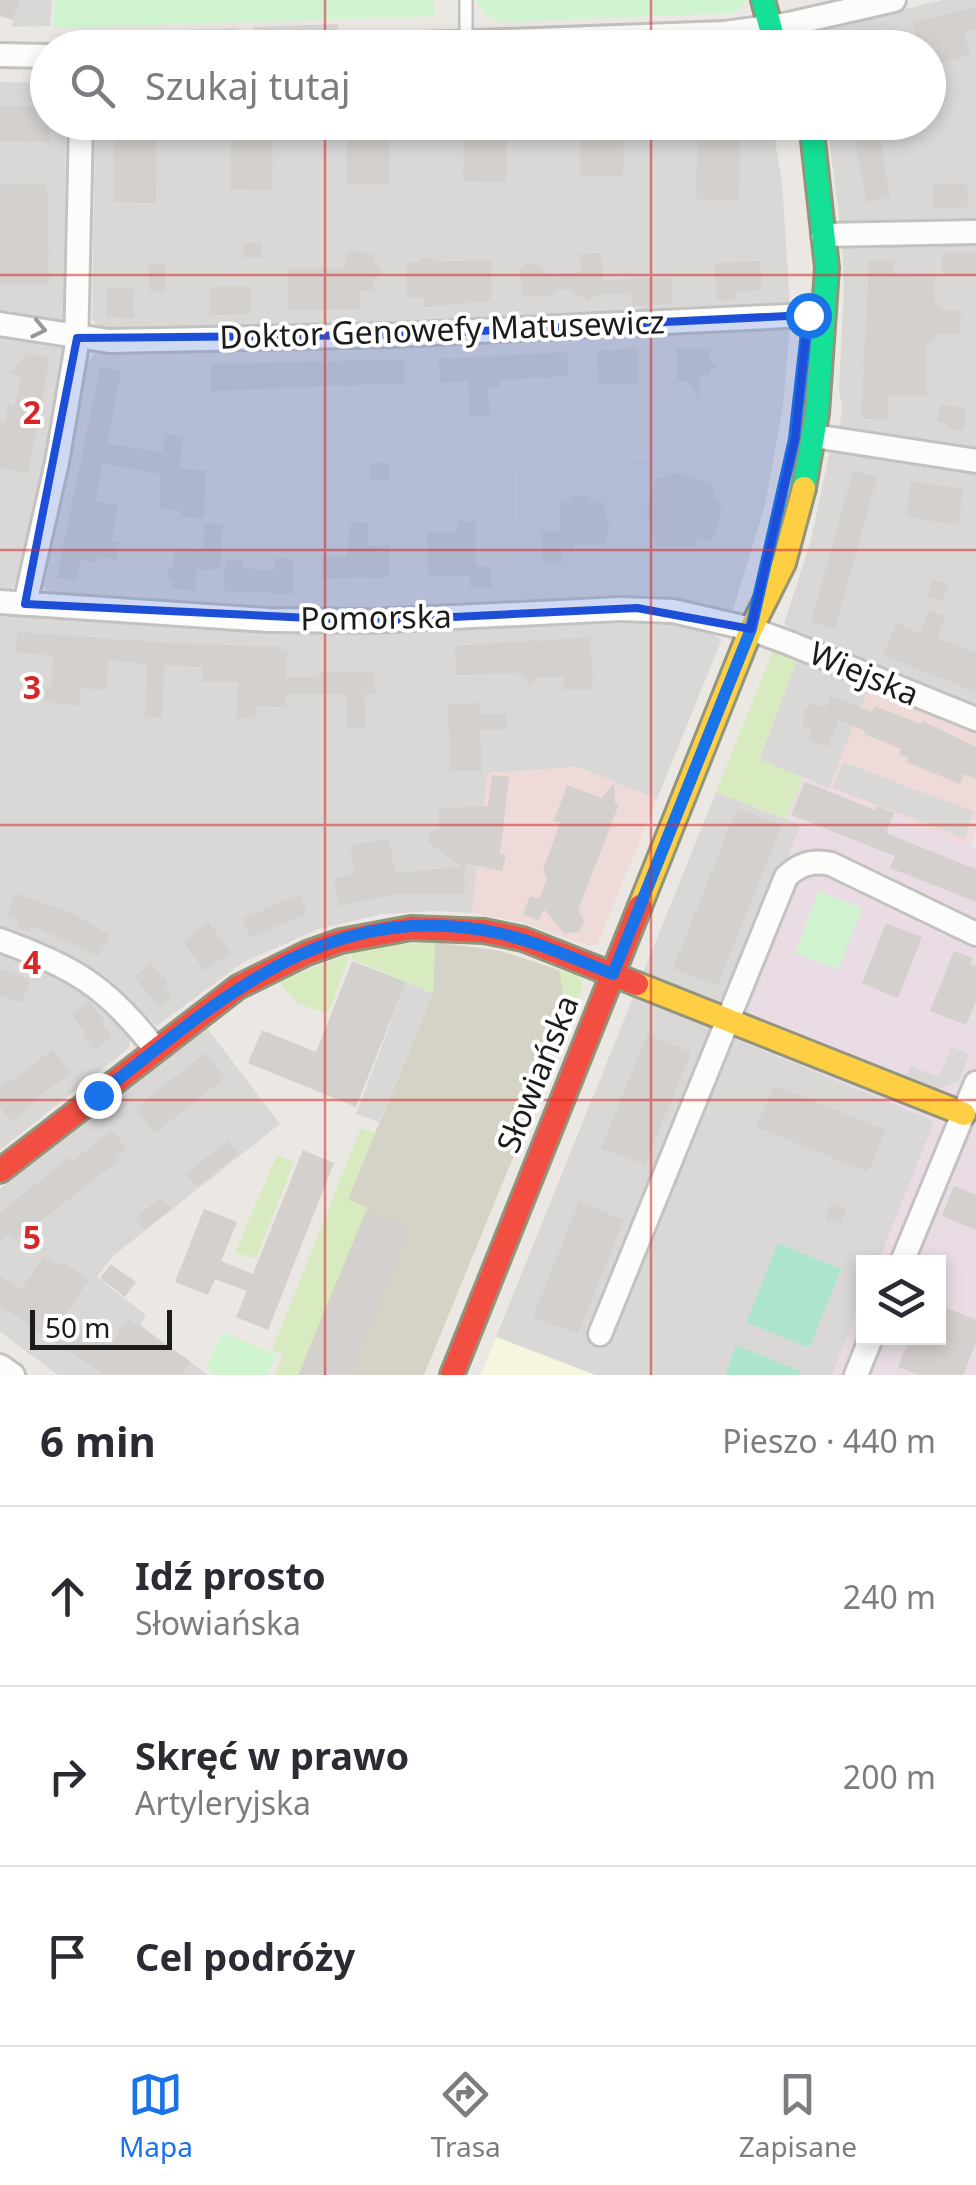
<!DOCTYPE html>
<html lang="pl">
<meta charset="utf-8">
<style>
body{margin:0;font-family:"Noto Sans",sans-serif;background:#f2f2f3;color:#2b2b33}
.controls{position:absolute;right:30px;bottom:30px;display:grid;overflow:hidden;border-radius:0px;box-shadow:0 5px 15px #0003}
.controls button{width:90px;height:90px;display:grid;place-items:center;padding:0;border:0;border-bottom:2px solid #e1e1e2;background:#fff;color:#2b2b33;font:50px sans-serif}
.scale{position:absolute;left:30px;bottom:25px;width:142px;box-sizing:border-box;padding-left:10px;border:5px solid #1c1c1c;border-top:0;font-size:28px;line-height:35px;white-space:nowrap;color:#1c1c1c;-webkit-text-stroke:8px #fff;paint-order:stroke}
.stop{position:absolute;width:30px;height:30px;margin:-22px;border:8px solid #1a73e8;border-radius:50%;background:#fff}
.stop.end{background:#1a73e8;border-color:#fff;box-shadow:0 2px 10px #0008}
.list{margin:0;padding:0;list-style:none}
h2{display:flex;justify-content:space-between;align-items:center;height:130px;margin:0;padding:0 40px;font-size:42px}
h2 small{font-size:32px;font-weight:400;color:#7c7c81}
.list li{display:grid;grid-template-columns:65px 1fr auto;gap:30px;align-items:center;box-sizing:border-box;height:180px;padding:0 40px;border-top:2px solid #e1e1e2}
.list b{display:block;font-size:38px;white-space:nowrap}
.list p{margin:0;font-size:32px;white-space:nowrap;color:#7c7c81}
.list em{font-size:32px;font-style:normal;color:#7c7c81}
.icon{flex:none;width:55px;height:55px;fill:none;stroke:currentColor;stroke-width:2;stroke-linecap:round;stroke-linejoin:round}
.map{position:relative;flex:none;width:976px;height:1375px;overflow:hidden}
.search{position:absolute;background:#fff;box-shadow:0 5px 15px #0003;left:30px;right:30px;top:30px;height:110px;display:flex;align-items:center;gap:25px;box-sizing:border-box;padding:0 35px;border-radius:55px;color:#7c7c81;font-size:38px}
.sheet{height:670px;background:#fff}
nav{display:flex;justify-content:space-around;align-items:center;box-sizing:border-box;height:140px;border-top:2px solid #e1e1e2;background:#fff;font-size:28px;color:#7c7c81}
nav a{display:grid;justify-items:center;gap:5px}
nav .on{color:#1a73e8}
.map>svg:first-child{display:block}
</style>
<div class="map">
<svg width="976" height="1375" viewBox="0 0 976 1375">
<rect width="100%" height="100%" fill="#ebe8e4"/>
<!-- residential -->
<path fill="#dad8d6" d="M942,0H976V222L840,224L827,123L928,122V48H815L820,30Z
M0,82L47,83L48,122L66,123L63,361L46,459L17,582L10,590H0Z
M95,123H772L782,181L790,303L393,324L100,329L92,319Z
M976,242V707L793,632L784,624L811,540L830,450L839,432L842,408L839,390L844,286L842,246Z
M790,328L783,406L728,399H663L662,457L518,460L516,602L358,608L267,607L51,594L42,585L87,365L94,354L394,347Z
M0,614L281,633H388L654,622L698,628L722,639L657,799L578,767L488,773L472,913L438,911L383,914L318,929L242,963L157,1026L105,976L60,951L0,926Z
M797,659L869,688L829,788L759,760Z
M716,792L801,825L719,1031L935,1121L878,1262H864L863,1298L832,1375H595L496,1337Z
M0,952L77,987L102,1004L131,1036L129,1048L0,1150Z
M207,1028L280,1124L113,1256L97,1277L146,1315L140,1325L208,1375H58L0,1332V1189Z"/>
<!-- commercial -->
<path fill="#eedad8" d="M869,688L976,731V832L970,846L829,788Z
M578,767L657,799L597,945L589,946L522,922L472,913L488,773Z"/>
<!-- industrial -->
<path fill="#e9dce4" d="M803,778L976,848V1375H832L863,1298L864,1338H938V1262H878L934,1121L718,1032L800,826L786,819Z"/>
<!-- education -->
<path fill="#f6f5dd" d="M496,1337L595,1375H481Z"/>
<!-- religious -->
<path fill="#d9d8d6" d="M20,0H52L50,26L11,27Z
M338,24L339,37L254,41L253,27Z
M238,28V42L154,45L153,31Z
M663,398L728,399L783,406L765,505L733,610L637,597L516,602L518,460L661,457Z
M843,762L974,812L964,838L833,788Z
M406,982L433,993L379,1122L356,1114Z
M951,1047L969,1054L959,1081L935,1090L905,1079L911,1066L939,1077Z
M702,1161L780,1193L706,1375H615Z"/>
<!-- construction -->
<path fill="#d5d3c5" d="M435,942L501,951L559,970L569,1021L424,1375H275L433,993Z"/>
<!-- grass -->
<path fill="#d7eac0" d="M773,651L797,659L759,759L803,778L786,819L716,792Z
M435,942L433,993L352,959V952L391,945Z
M350,954L328,1014L297,1003L278,981Z
M559,970L576,974L583,984L569,1021Z
M361,1128L375,1133L348,1199L367,1208L298,1375H275L283,1355L272,1350Z
M277,1155L294,1162L256,1259L235,1252Z"/>
<!-- park -->
<path fill="#d0f3d0" d="M55,0H434L435,16L53,28Z
M476,0H746V1L734,13L501,22L485,14Z
M819,891L862,908L838,969L795,953Z
M223,1332L276,1355L268,1375H215L205,1368Z"/>
<!-- pitch -->
<path fill="#ade5cc" d="M778,1243L841,1269L809,1348L746,1322Z
M736,1345L801,1371L799,1375H725Z"/>
<!-- building -->
<path fill="#d3d0cd" d="M0,0H20L13,20L0,16Z
M976,7V29L964,32L970,55L928,67V41L918,43L913,22Z
M0,106L48,107L50,142L0,141Z
M114,122H157L156,203L113,202Z
M231,122H273L272,190L230,189Z
M347,122H390L389,184H346Z
M464,122H507L506,182L463,181Z
M581,122H624L623,177L580,176Z
M698,122H740L739,200L696,199Z
M852,122H878L890,198L866,202Z
M967,183L968,207L933,208V184Z
M47,184L49,284L0,285V185Z
M243,243H262V258H244Z
M350,250L374,255V262L382,271L374,280V291H360V309L289,310L288,269L345,268V256Z
M976,252V275H942V253Z
M601,253L603,280L671,277L673,304L632,306L631,293L594,295L588,301L582,295H573V289L554,290L555,295L522,297L520,270L526,264H536L548,274L574,273L581,272L580,254Z
M424,257H430L436,262L492,260L491,301L424,307V297H407L406,262H418Z
M869,260L894,261V275L935,274V303L945,310H961L960,335L938,334L926,346L927,396H888L887,420L861,418Z
M760,261L762,290L735,292V300L717,301L715,263Z
M165,263L166,291L150,292L148,264Z
M250,286L251,314L209,315V287Z
M107,288L134,289V318L106,317Z
M638,348L639,383L599,385L597,351Z
M677,348L710,349V361L717,366L710,370V375H700L699,398L689,381H677Z
M567,352L569,376L500,380L501,387L488,388L490,416L470,417L468,381L440,383L439,359Z
M27,354L50,357L28,474L0,468V422L5,423L8,404L15,405L21,375L9,373Z
M380,360H404L405,383L211,391V364Z
M100,367L121,371L107,444L162,452L166,434L183,436L180,469L206,470L204,518L181,517V511L159,508L161,474L103,463L95,501L118,505L112,541L120,543L116,560L98,557L97,563L81,560L77,581L57,577Z
M939,405L966,407L964,430L947,429L948,423L938,422Z
M369,463H389V480L369,479Z
M853,471L877,477L835,629L811,622Z
M676,473L711,482L716,500H719L722,512L712,541L698,538L696,547H657L646,512L656,479Z
M911,481L963,489L958,525L906,517Z
M571,496H589V501H602L610,527L604,545H573V550H561V563H542V532H560V501H571Z
M457,521H476L475,566H490L491,588H470V576L428,577L427,532H457Z
M353,522L369,523L368,546L390,545V577L322,579V557L347,556L350,525Z
M205,523L223,524L220,570L196,569L195,590L172,589L173,582L168,577V570L174,565V549L203,550Z
M276,558L294,559L293,594L224,591L225,560H243L242,568L274,571Z
M933,579L949,585L942,602L926,596Z
M929,610L945,616L937,638L976,653V692L883,655L896,623L920,633Z
M17,632L169,643L280,647V651H287L286,677H319V672L375,671V694H364L366,727L347,728L346,694L286,695V707L256,706L255,719L237,718L238,682H202V667L164,665L162,717H145L147,664L108,660L106,690L80,688L79,706L44,702L46,686L51,687L54,656L16,652Z
M590,637L593,689L564,690L563,677H537L531,685L524,677H519V673L456,675L455,646Z
M831,696L872,712L875,706L921,724L923,721L976,747V779L964,774L960,784L906,762L908,758L899,754L901,749L864,734L865,731L839,720L828,747L808,739L812,729L803,725L805,709L811,704L826,707Z
M480,703V713L507,714L506,730L480,729L482,771H450L448,704Z
M492,775L509,777L500,854L506,855L502,871L465,863L464,895H392L339,906L333,879L355,874L350,845L389,839L395,873L462,867L429,843V835L439,827V808L488,806Z
M805,782L875,810L876,806L894,813L886,833L976,869V902L890,868L895,856L791,815Z
M614,784L615,803L619,804L578,910L584,921L580,931L565,934L544,909L539,921L523,914L530,896L539,899L547,879L543,870L560,823L554,821L567,785L601,798Z
M737,808L782,826L717,986L673,968Z
M15,893L76,915L110,935L99,956L32,926L30,932L16,927L18,921L7,917Z
M300,894L308,913L250,938L242,919Z
M209,922L231,953L204,971L183,941Z
M886,923L922,937L898,998L862,983Z
M954,951L973,958L970,964L976,966V1001L966,1025L930,1011Z
M352,961L406,982L356,1107L248,1063L262,1030L316,1052Z
M151,963L168,983L164,986L172,996L159,1007L134,977Z
M0,969L30,980L22,1003L0,995Z
M89,1001L105,1021L102,1024L112,1037L94,1051L83,1037L87,1034L72,1015Z
M647,1034L691,1052L645,1165L601,1148Z
M52,1050L71,1073L29,1103L31,1106L11,1121L0,1107V1086L10,1078L12,1081Z
M205,1053L225,1078L155,1133L135,1108Z
M774,1085L886,1130L868,1172L756,1127Z
M112,1130L127,1149L117,1157L119,1160L15,1241L9,1234L0,1241V1212L70,1157L73,1161Z
M228,1140L238,1153L197,1187L186,1174Z
M303,1150L334,1163L268,1330L236,1317L247,1291L215,1279L208,1295L175,1282L204,1209L237,1222L221,1261L253,1274Z
M954,1186L976,1195V1230L942,1216Z
M161,1197L171,1209L144,1230L135,1218Z
M579,1202L624,1220L578,1334L533,1317Z
M831,1203L847,1210L840,1224L825,1218Z
M367,1211L410,1228L350,1375H300Z
M44,1256L61,1266L63,1262L89,1280L66,1314L110,1346L129,1319L191,1362L181,1375H105L0,1306V1276L21,1289Z
M111,1264L136,1282L125,1297L100,1278Z
M938,1304L976,1320V1342L963,1375H919L898,1367L910,1338H938Z"/>
<g fill="none" stroke-linecap="round" stroke-linejoin="round">
<!-- lane casing -->
<g stroke="#c3c2c0" stroke-width="16">
<path id="lane" d="M466,0V42"/>
</g>
<!-- street casing -->
<g stroke="#c3c2c0" stroke-width="28">
<path id="street" d="M314,48L725,33L789,24L894,0
M0,55L48,56
M823,235L976,232
M0,324L109,341L394,335L808,315
M814,436L976,461
M0,602L268,620L371,621L621,609L673,611L751,629L789,643L976,719
M25,604L57,462L76,350L81,122
M0,940C75,968 107,986 156,1050
M902,1262L976,1083
M600,1334L786,877C799,864 813,860 831,864L976,934
M0,1366L13,1375
M856,1375L871,1338"/>
</g>
<!-- fast casing -->
<g stroke="#93947c" stroke-width="28">
<path id="fast" d="M763,0L776,48
M804,488L817,413L827,268L811,122"/>
</g>
<!-- slow casing -->
<g stroke="#93947c" stroke-width="28">
<path id="slow" d="M640,906L751,629L784,563L804,488
M637,984L964,1114"/>
</g>
<!-- jam casing -->
<g stroke="#93947c" stroke-width="28">
<path id="jam" d="M0,1171L238,987L307,953L341,941L411,928L484,931L523,939L637,984
M452,1375L640,906"/>
</g>
<!-- lane -->
<use href="#lane" stroke="#fcfcfb" stroke-width="11"/>
<!-- street -->
<use href="#street" stroke="#fcfcfb" stroke-width="22"/>
<!-- fast -->
<use href="#fast" stroke="#16e098" stroke-width="22"/>
<!-- slow -->
<use href="#slow" stroke="#ffcf43" stroke-width="22"/>
<!-- jam -->
<use href="#jam" stroke="#f24e42" stroke-width="22"/>
</g>
<!-- one-way arrows -->
<defs><path id="oneway-chevron" d="M-2-3.5L2.5 0L-2 3.5" fill="none" stroke-width="1.6" stroke-linecap="round" stroke-linejoin="round" transform="scale(2.5)"/></defs>
<use stroke="#979797" href="#oneway-chevron" transform="translate(39 329) rotate(12)"/>
<g fill="none" stroke-linecap="round" stroke-linejoin="round">
<!-- route -->
<path stroke="#1a73e8" stroke-width="12" d="M98,1095C222,999 327,897 498,933C538,942 575,959 613,974L751,629L794,439L808,315"/>
</g>
<!-- marked area -->
<path fill="#1d4ed8" fill-opacity="0.2" stroke="#1d4ed8" stroke-width="8" stroke-linejoin="round" d="M808,315L795,439L751,629L637,608L371,621L25,604L77,338L394,335Z"/>
<!-- grid -->
<path fill="none" stroke="#d62828" stroke-width="2.5" stroke-opacity="0.55" d="M325,0V48M651,0V48M325,122V1375M651,122V1375M0,275H976M0,550H976M0,825H976M0,1100H976"/>
<g text-anchor="middle" stroke-width="8" stroke-linejoin="round" paint-order="stroke">
<!-- street labels -->
<g font-size="32" fill="#1c1c1c" stroke="#fff">
<text transform="translate(442 330) rotate(-2)" y="11">Doktor Genowefy Matusewicz</text>
<text transform="translate(376 618) rotate(-1)" y="11">Pomorska</text>
<text transform="translate(864 674) rotate(23)" y="11">Wiejska</text>
<text transform="translate(538 1074) rotate(-68)" y="11">Słowiańska</text>
</g>
</g>
<g font-size="32" text-anchor="middle" font-weight="bold" fill="#d62828" stroke="#fff" stroke-width="8" stroke-linejoin="round" paint-order="stroke">
<text x="32" y="424">2</text>
<text x="32" y="699">3</text>
<text x="32" y="974">4</text>
<text x="32" y="1249">5</text>
</g>
</svg>
<div class="controls">
<button><svg class="icon" aria-label="layers" viewBox="0 0 24 24"><path d="M12 4l9 5-9 5-9-5zM3 14l9 5 9-5"/></svg></button>
</div>
<div class="scale">50 m</div>
<div class="stop" style="left:808px;top:315px"></div>
<div class="stop end" style="left:98px;top:1095px"></div>
<div class="search"><svg class="icon" aria-label="search" viewBox="0 0 24 24"><circle cx="10" cy="10" r="6"/><path d="M15 15l6 6"/></svg>Szukaj tutaj</div>
</div>
<section class="sheet">
<h2>6 min<small>Pieszo · 440 m</small></h2>
<ul class="list">
<li><svg class="icon" aria-label="ahead" viewBox="0 0 24 24"><path d="M12 20V5M6 11l6-6 6 6"/></svg><div><b>Idź prosto</b><p>Słowiańska</p></div><em>240 m</em></li>
<li><svg class="icon" aria-label="right" viewBox="0 0 24 24"><path d="M7 20v-9h11M14 6l5 5-5 5"/></svg><div><b>Skręć w prawo</b><p>Artyleryjska</p></div><em>200 m</em></li>
<li><svg class="icon" aria-label="arrive" viewBox="0 0 24 24"><path d="M6 21V4h12l-3 4 3 4H6"/></svg><div><b>Cel podróży</b></div></li>
</ul>
</section>
<nav>
<a class="on"><svg class="icon" aria-label="map" viewBox="0 0 24 24"><path d="M3 6l6-2 6 2 6-2v14l-6 2-6-2-6 2zM9 4v14M15 6v14"/></svg>Mapa</a>
<a><svg class="icon" aria-label="directions" viewBox="0 0 24 24"><path d="M12 3l9 9-9 9-9-9zM9 14v-3h6M13 9l2 2-2 2"/></svg>Trasa</a>
<a><svg class="icon" aria-label="saved" viewBox="0 0 24 24"><path d="M7 4h10v16l-5-4-5 4z"/></svg>Zapisane</a>
</nav>
